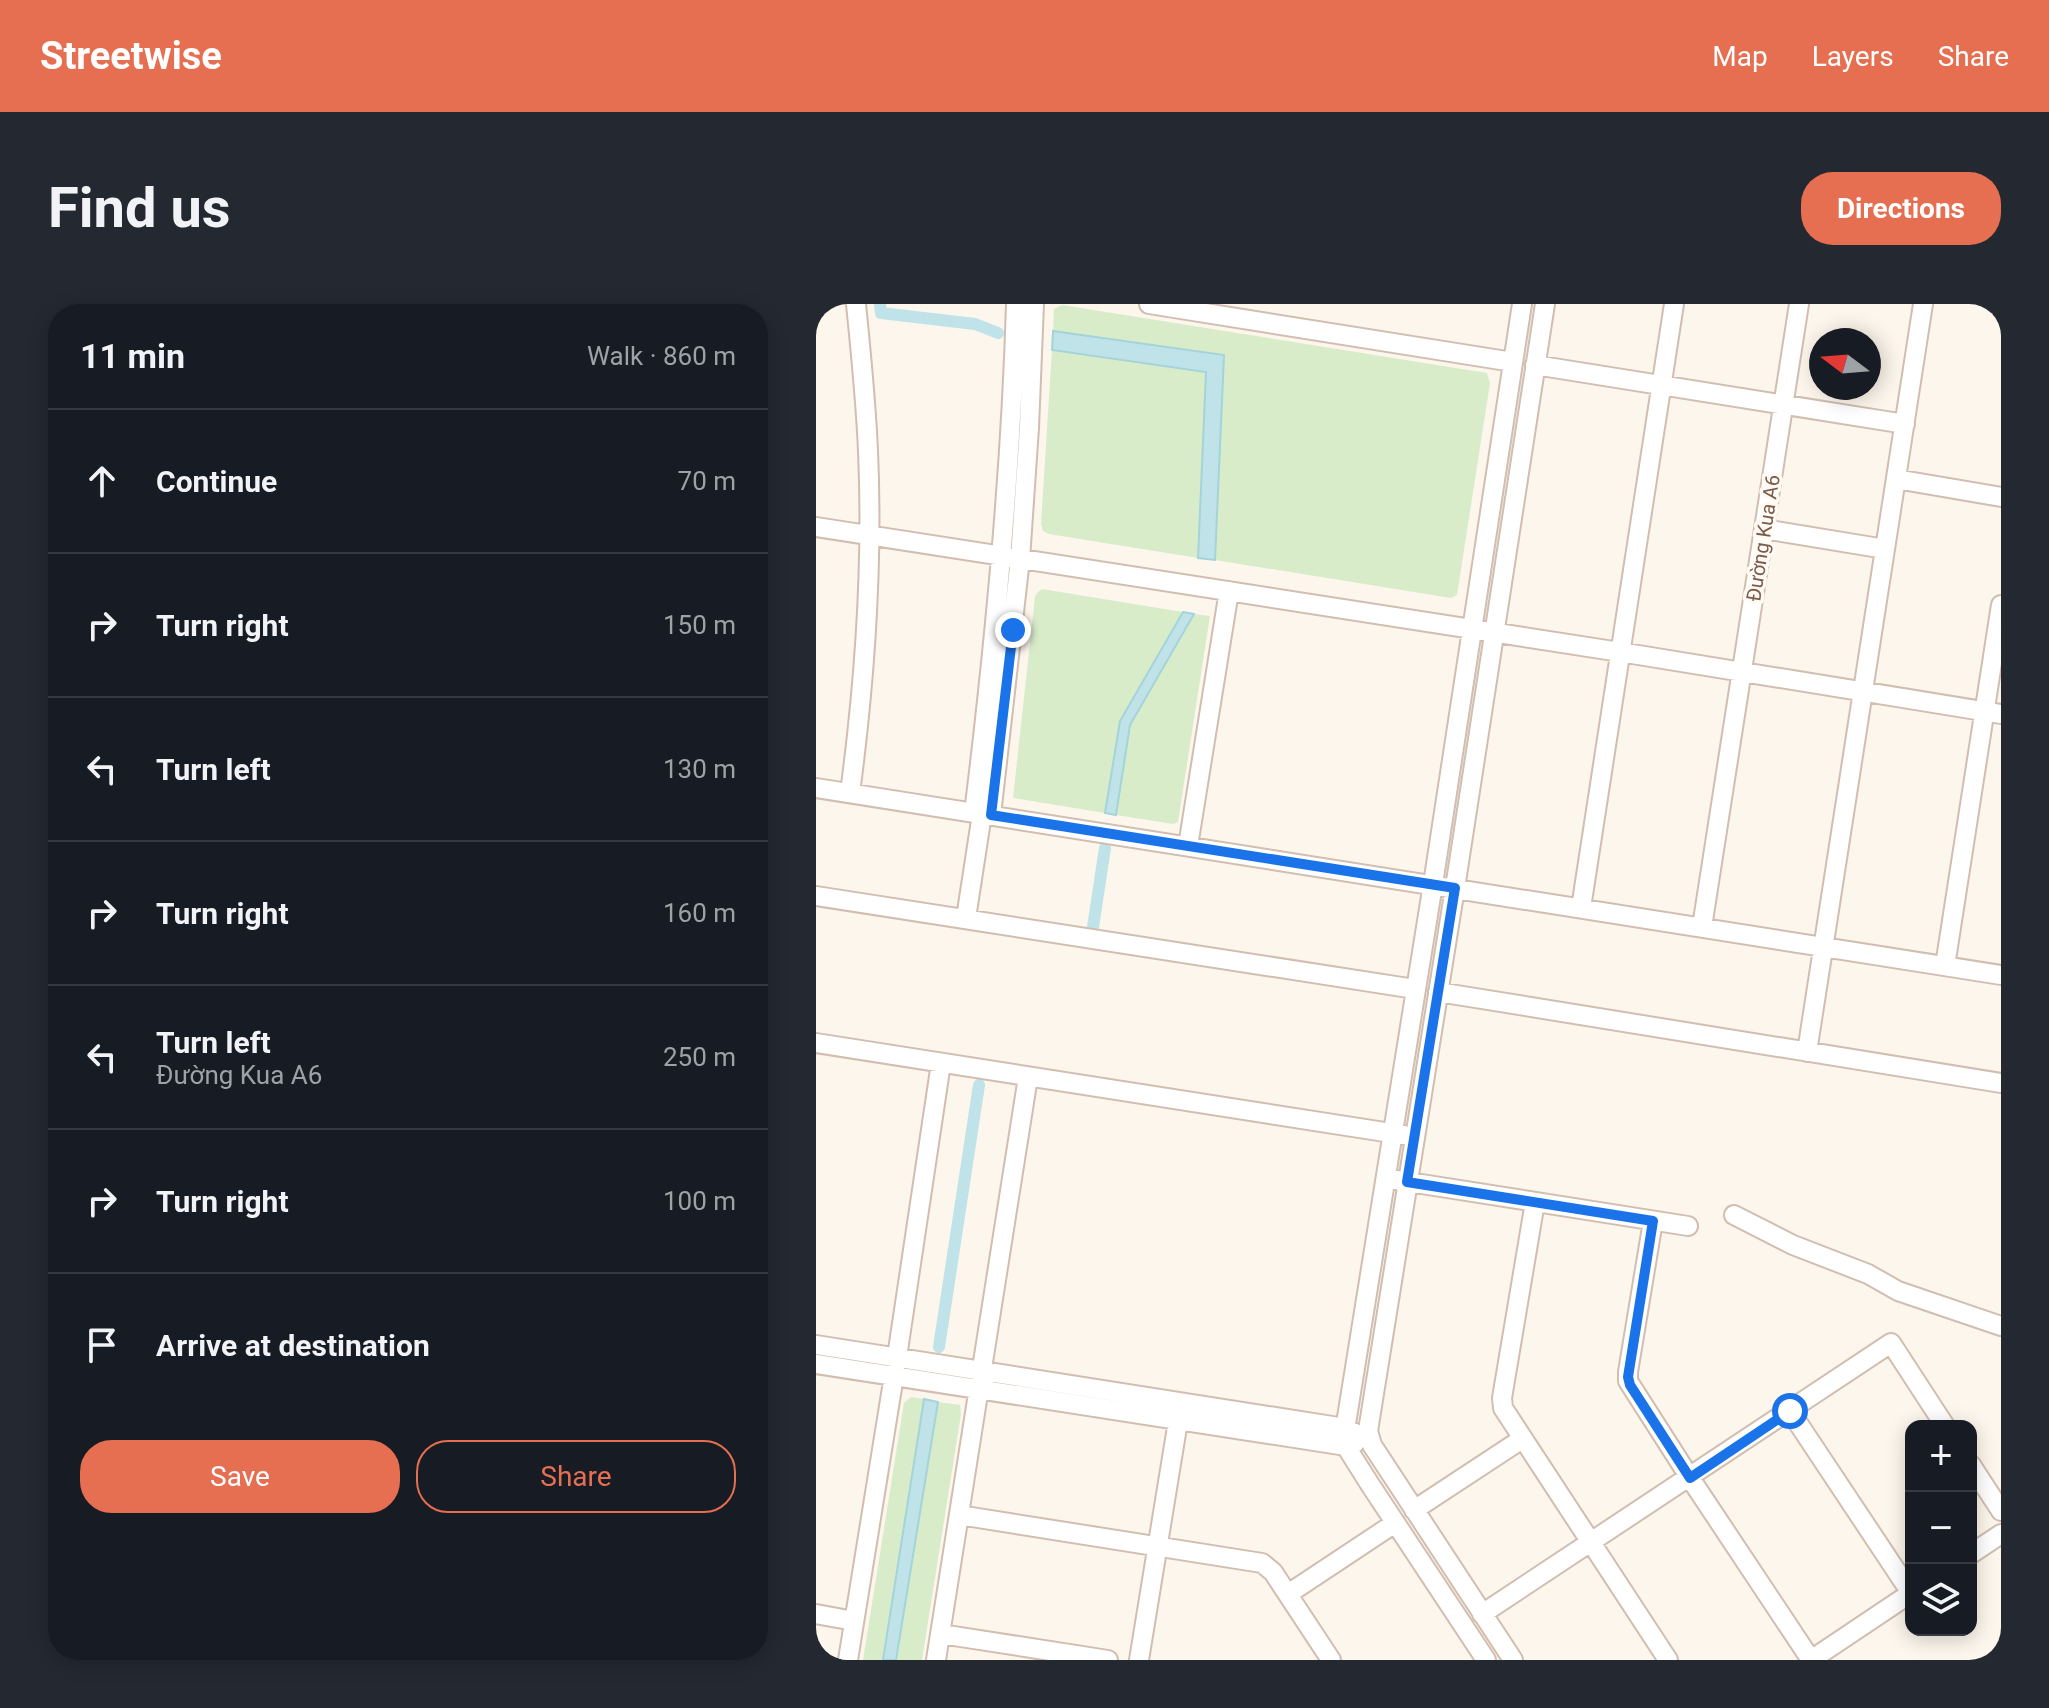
<!DOCTYPE html>
<meta charset="utf-8">
<style>
body{margin:0;font-family:Roboto,sans-serif;background:#242831;color:#f1f3f6}
.controls{position:absolute;right:24px;bottom:24px;display:grid;overflow:hidden;border-radius:16px;box-shadow:0 4px 20px #0003}
.controls button{width:72px;height:72px;display:grid;place-items:center;padding:0;border:0;border-bottom:2px solid #363941;background:#171b24;color:#f1f3f6;font:40px sans-serif}
.compass{position:absolute;left:993px;top:24px;width:72px;height:72px;border-radius:50%;background:#171b24;box-shadow:0 4px 20px #0003;rotate:286deg}
.stop{position:absolute;width:24px;height:24px;margin:-18px;border:6px solid #1a73e8;border-radius:50%;background:#fff}
.stop.end{background:#1a73e8;border-color:#fff;box-shadow:0 2px 8px #0008}
.list{margin:0;padding:0;list-style:none}
h2{display:flex;justify-content:space-between;align-items:center;height:104px;margin:0;padding:0 32px;font-size:34px}
h2 small{font-size:26px;font-weight:400;color:#9ea1a6}
.list li{display:grid;grid-template-columns:52px 1fr auto;gap:24px;align-items:center;box-sizing:border-box;height:144px;padding:0 32px;border-top:2px solid #363941}
.list b{display:block;font-size:30px;white-space:nowrap}
.list p{margin:0;font-size:26px;white-space:nowrap;color:#9ea1a6}
.list em{font-size:26px;font-style:normal;color:#9ea1a6}
.actions{display:flex;gap:16px;padding:24px 32px}
.actions a{flex:1;padding:18px 0;border:2px solid #e76f51;border-radius:32px;text-align:center;font-size:28px;color:#e76f51}
.actions .main{background:#e76f51;color:#fff}
.icon{flex:none;width:44px;height:44px;fill:none;stroke:currentColor;stroke-width:2;stroke-linecap:round;stroke-linejoin:round}
.map{position:relative;flex:none;width:1185px;height:1356px;overflow:hidden;border-radius:32px}
header{display:flex;align-items:center;gap:48px;box-sizing:border-box;height:112px;padding:0 40px;background:#e76f51;color:#fff}
header strong{font-size:38px}
nav{display:flex;gap:44px;margin-inline-start:auto;font-size:28px}
.intro{display:flex;align-items:center;justify-content:space-between;box-sizing:border-box;height:192px;padding:0 48px}
h1{margin:0;font-size:56px}
.button{padding:20px 36px;border-radius:32px;background:#e76f51;color:#fff;font-size:28px;font-weight:700}
main{display:flex;gap:48px;padding:0 48px}
aside{flex:1;background:#171b24;border-radius:32px;box-shadow:0 4px 20px #0003}
.map>svg:first-child{display:block}
</style>
<header>
<strong>Streetwise</strong>
<nav><a>Map</a><a>Layers</a><a>Share</a></nav>
</header>
<div class="intro"><h1>Find us</h1><a class="button">Directions</a></div>
<main>
<aside>
<h2>11 min<small>Walk · 860 m</small></h2>
<ul class="list">
<li><svg class="icon" aria-label="ahead" viewBox="0 0 24 24"><path d="M12 20V5M6 11l6-6 6 6"/></svg><div><b>Continue</b></div><em>70 m</em></li>
<li><svg class="icon" aria-label="right" viewBox="0 0 24 24"><path d="M7 20v-9h11M14 6l5 5-5 5"/></svg><div><b>Turn right</b></div><em>150 m</em></li>
<li><svg class="icon" aria-label="left" viewBox="0 0 24 24"><path d="M17 20v-9H6M10 6l-5 5 5 5"/></svg><div><b>Turn left</b></div><em>130 m</em></li>
<li><svg class="icon" aria-label="right" viewBox="0 0 24 24"><path d="M7 20v-9h11M14 6l5 5-5 5"/></svg><div><b>Turn right</b></div><em>160 m</em></li>
<li><svg class="icon" aria-label="left" viewBox="0 0 24 24"><path d="M17 20v-9H6M10 6l-5 5 5 5"/></svg><div><b>Turn left</b><p>Đường Kua A6</p></div><em>250 m</em></li>
<li><svg class="icon" aria-label="right" viewBox="0 0 24 24"><path d="M7 20v-9h11M14 6l5 5-5 5"/></svg><div><b>Turn right</b></div><em>100 m</em></li>
<li><svg class="icon" aria-label="arrive" viewBox="0 0 24 24"><path d="M6 21V4h12l-3 4 3 4H6"/></svg><div><b>Arrive at destination</b></div></li>
</ul>
<div class="actions"><a class="main">Save</a><a>Share</a></div>
</aside>
<div class="map">
<svg width="1185" height="1356" viewBox="0 0 1185 1356">
<rect width="100%" height="100%" fill="#fdf6ec"/>
<!-- green -->
<path fill="#d8ecc9" d="M246,1L671,69L674,79L641,291L635,294L399,256L407,51L237,27L238,5Z
M236,46L390,67L382,254L233,230L227,227L225,220Z
M226,285L367,308L304,417L289,509L197,494L219,293L221,289Z
M378,310L394,312L362,518L357,520L300,511L314,421Z
M95,1093L108,1095L67,1356H47L88,1099Z
M122,1098L144,1101L145,1110L106,1356H80Z"/>
<!-- water -->
<path fill="#bfe3e8" stroke="#a5d3da" stroke-width="2" d="M237,27L408,51L399,256L382,254L390,68L236,46Z
M367,308L378,310L314,421L300,511L289,509L304,417Z
M108,1095L122,1098L80,1356H67Z"/>
<g fill="none" stroke-linecap="round" stroke-linejoin="round">
<!-- canal -->
<path stroke="#bfe3e8" stroke-width="12" d="M64,0L65,9L159,20L182,29
M277,623L289,544
M123,1043L163,781"/>
<!-- minor casing -->
<g stroke="#d1beb0" stroke-width="22">
<path id="minor" d="M333,0L697,58
M1183,0L1185,3
M719,61L1089,120
M1080,175L1185,193
M0,223L804,348L1185,410
M948,225L1069,245
M0,484L1185,671
M34,489C49,376 57,261 52,147C50,98 45,49 40,0
M158,509C179,339 195,171 200,0
M175,511L204,255L213,124L218,0
M372,542L413,287
M0,592L599,685
M765,604L858,0
M150,614L166,510
M886,623L983,0
M1129,662L1185,301
M622,688L1185,779
M0,739L588,831
M991,748L1107,0
M580,876L872,922
M719,898L686,1094L687,1104L852,1356
M918,911L977,941L1052,970L1082,987L1185,1022
M837,917L812,1068V1077L874,1174L995,1356
M0,1041L529,1124L539,1129
M0,1060L530,1142L539,1139
M974,1107L1095,1289L995,1356
M1155,1161L1185,1207
M598,1206L706,1135
M143,1211L446,1259L457,1268L515,1356
M1155,1250L1185,1230
M472,1290L579,1219
M0,1310L38,1317
M666,1310L1075,1039L1129,1122
M125,1330L292,1356
M32,1356L81,1053L125,759
M120,1356L212,773
M323,1356L362,1117
M670,1356L555,1182L531,1144L528,1132L617,580L706,0
M697,1356L556,1141L552,1127L639,584L729,0"/>
</g>
<!-- minor -->
<use href="#minor" stroke="#fff" stroke-width="18"/>
</g>
<g fill="none" stroke-linecap="round" stroke-linejoin="round">
<!-- route -->
<path stroke="#1a73e8" stroke-width="10" d="M197,326L175,511L639,584L591,878L837,917L812,1073L814,1081L874,1174L974,1107"/>
</g>
<g text-anchor="middle" stroke-width="7" stroke-linejoin="round" paint-order="stroke">
<!-- street labels -->
<g font-size="20" fill="#7a5c4d" stroke="#fffaf3">
<text transform="translate(947 234) rotate(-81)" y="7">Đường Kua A6</text>
</g>
</g>
</svg>
<div class="controls">
<button>+</button>
<button>−</button>
<button><svg class="icon" aria-label="layers" viewBox="0 0 24 24"><path d="M12 4l9 5-9 5-9-5zM3 14l9 5 9-5"/></svg></button>
</div>
<svg class="compass" viewBox="-18 -18 36 36"><path d="M0-13l5 13h-10z" fill="#e53935"/><path d="M0 13l5-13h-10z" fill="#9ea1a6"/></svg>
<div class="stop" style="left:974px;top:1107px"></div>
<div class="stop end" style="left:197px;top:326px"></div>
</div>
</main>
